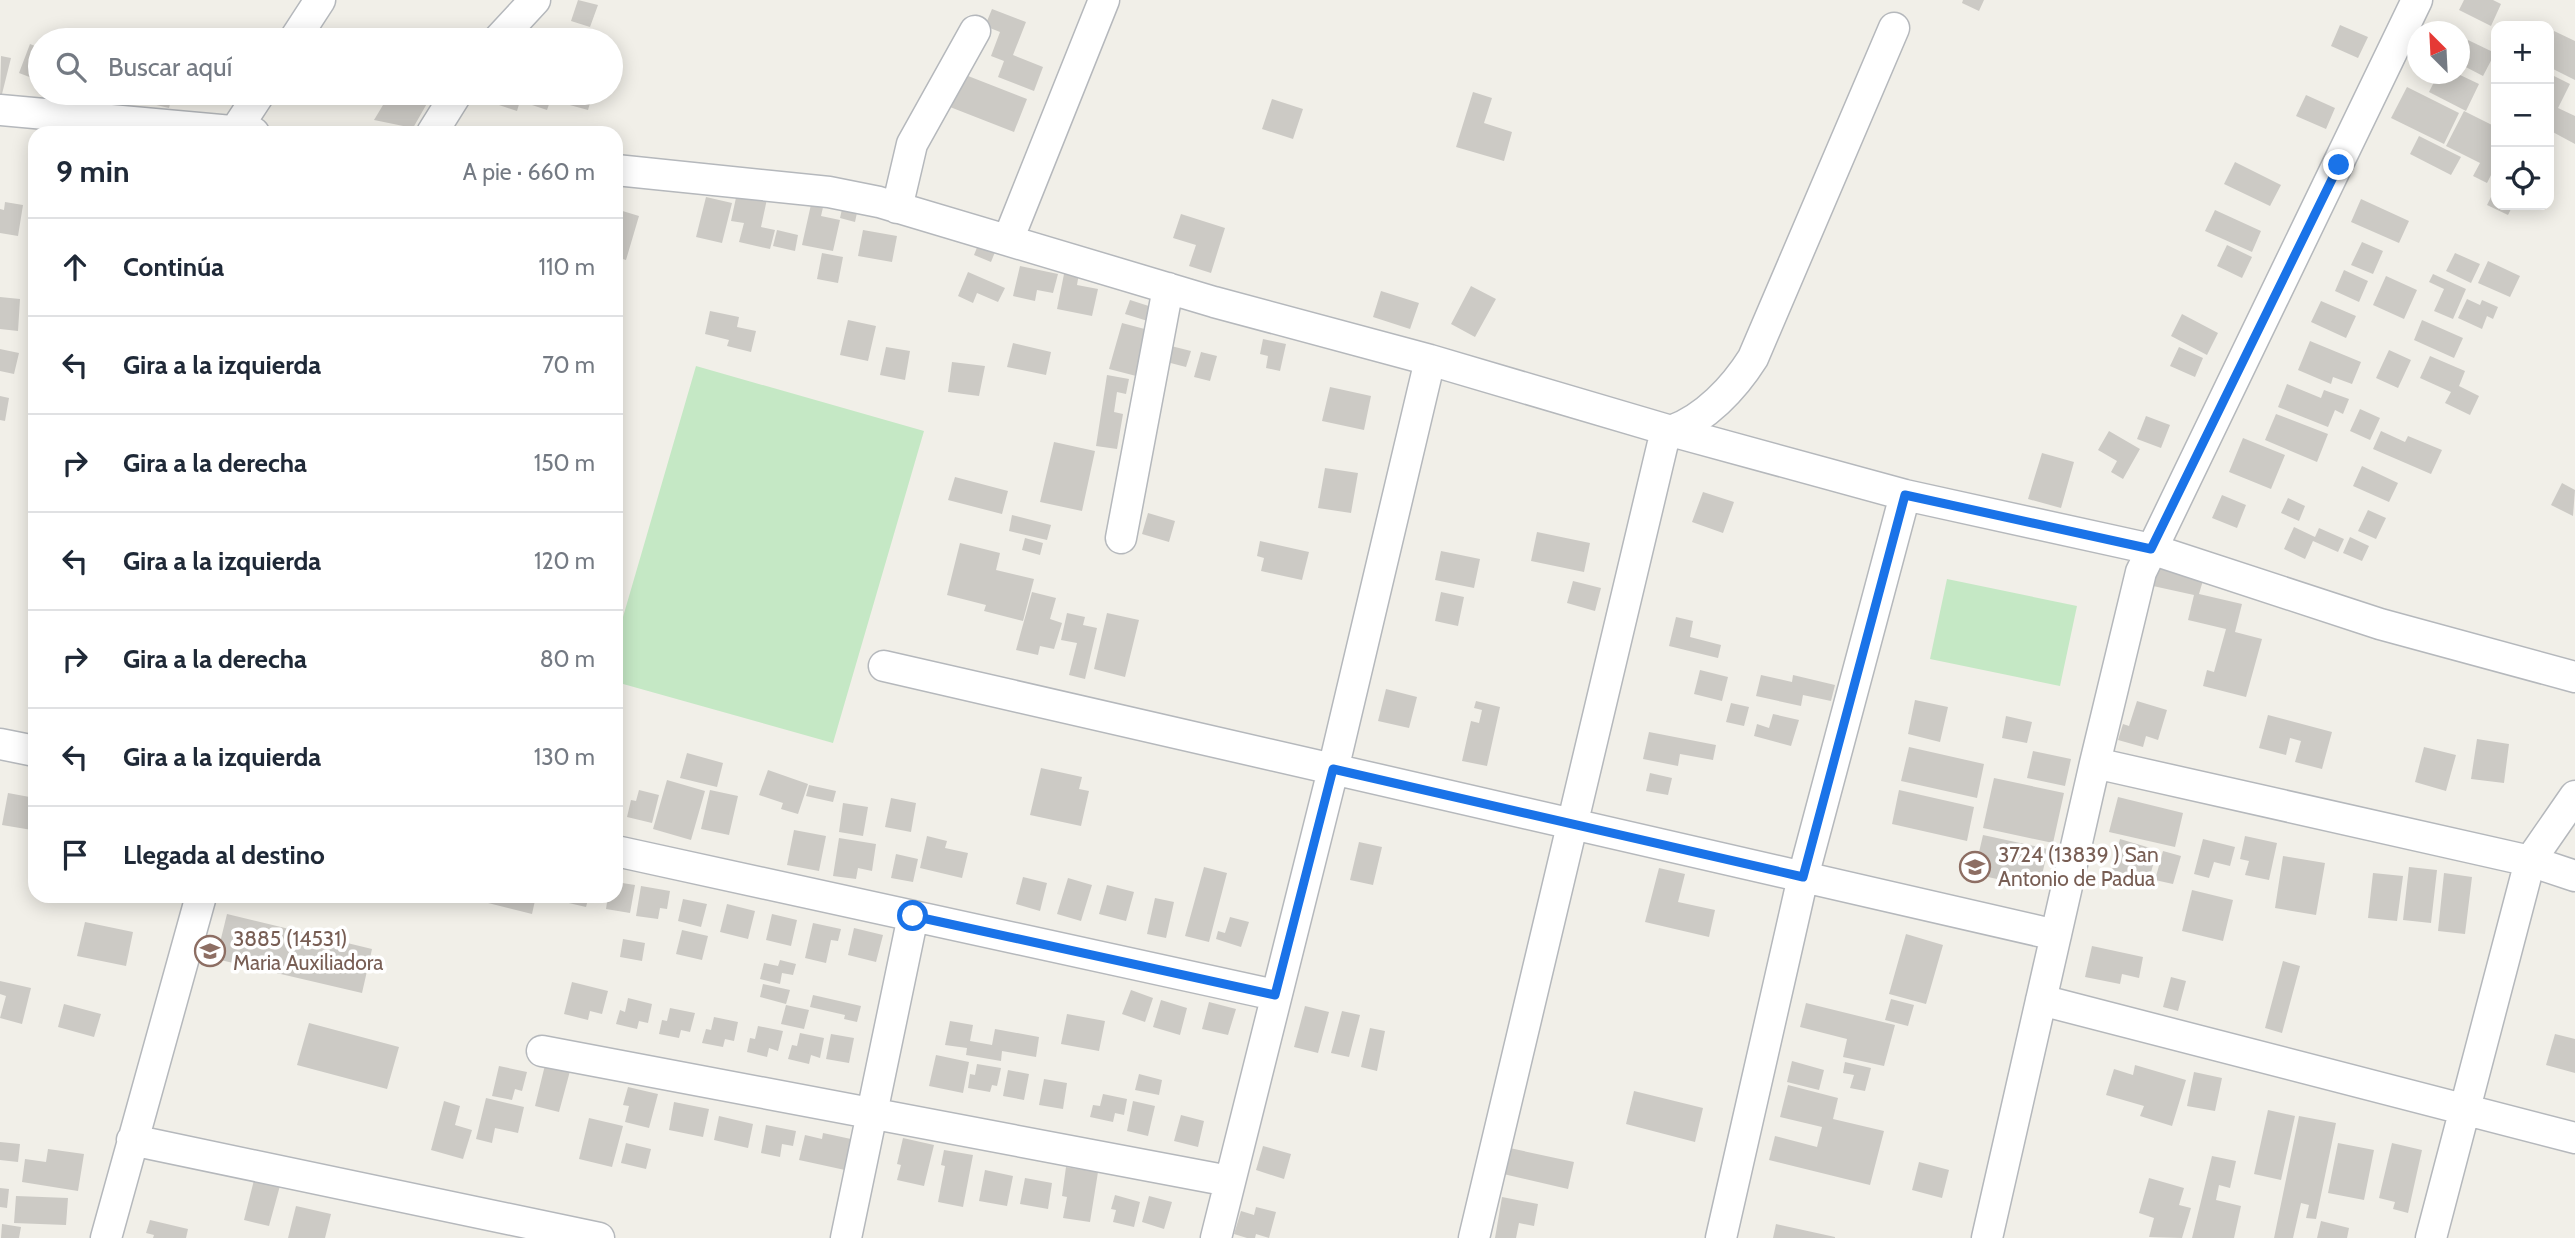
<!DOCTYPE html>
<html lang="es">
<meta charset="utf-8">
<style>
body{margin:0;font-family:Cabin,sans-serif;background:#f2f2f3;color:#1f2937}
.controls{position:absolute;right:21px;top:21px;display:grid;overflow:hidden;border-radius:14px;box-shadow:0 4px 18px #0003}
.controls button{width:63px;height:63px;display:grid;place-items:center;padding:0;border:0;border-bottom:2px solid #e0e1e3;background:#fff;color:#1f2937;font:35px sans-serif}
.compass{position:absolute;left:2407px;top:21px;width:63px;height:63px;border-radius:50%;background:#fff;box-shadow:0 4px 18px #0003;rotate:336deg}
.stop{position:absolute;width:21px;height:21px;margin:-16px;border:5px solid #1a73e8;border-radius:50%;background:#fff}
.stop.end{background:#1a73e8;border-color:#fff;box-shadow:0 2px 7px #0008}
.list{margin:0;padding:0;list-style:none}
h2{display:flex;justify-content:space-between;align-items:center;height:91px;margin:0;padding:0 28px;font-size:30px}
h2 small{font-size:23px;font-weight:400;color:#747a83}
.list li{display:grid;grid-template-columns:46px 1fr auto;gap:21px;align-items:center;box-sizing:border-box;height:98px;padding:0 28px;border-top:2px solid #e0e1e3}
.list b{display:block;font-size:26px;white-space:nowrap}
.list em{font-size:23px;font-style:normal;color:#747a83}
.icon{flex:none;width:38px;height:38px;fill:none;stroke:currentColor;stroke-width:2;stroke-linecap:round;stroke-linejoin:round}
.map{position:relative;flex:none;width:2575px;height:1238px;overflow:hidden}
.search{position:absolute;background:#fff;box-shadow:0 4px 18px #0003;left:28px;top:28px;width:595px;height:77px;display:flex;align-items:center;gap:18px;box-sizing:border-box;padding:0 24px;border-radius:38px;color:#747a83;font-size:26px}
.panel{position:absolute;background:#fff;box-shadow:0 4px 18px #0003;left:28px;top:126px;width:595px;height:777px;border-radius:21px}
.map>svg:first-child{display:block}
</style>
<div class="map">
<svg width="2575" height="1238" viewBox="0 0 2575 1238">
<rect width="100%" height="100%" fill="#f1efe8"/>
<!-- green -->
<path fill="#c5e8c5" d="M696,366L924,431L833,743L616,682V641Z
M1947,579L2077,606L2060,686L1930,659Z"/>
<!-- building -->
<path fill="#cccac5" d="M578,0L598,5L590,27L571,21Z
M1963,0H1984L1979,11L1962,3Z
M2464,0H2493L2501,4L2491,26L2459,10Z
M992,9L1026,22L1013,55L1043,67L1034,91L998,77L1004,61L991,56L1000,32L985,26Z
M2340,25L2368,37L2358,58L2331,46Z
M2554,31L2575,41V80L2549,67V41Z
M2468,40L2495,53L2483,76L2460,64V57Z
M30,44L40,48V81L19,73Z
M1,56L11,58L1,98H0Z
M963,74L1027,99L1014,132L950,107Z
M2438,74H2458L2479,84L2466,111L2429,92Z
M2550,74L2570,84L2558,108L2575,116V144L2549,130V122L2554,111L2549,108Z
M2407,87L2459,113L2444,144L2391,118Z
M1473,92L1492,98L1484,123L1512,132L1504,161L1456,147Z
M118,93H173L169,108L118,96Z
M373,93H433L413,128L374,120L383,105L368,101Z
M503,93H553L547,110L520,101L517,111L499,105Z
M569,93H593L588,110L566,104Z
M2306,95L2335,108L2326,129L2296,116Z
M1272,99L1303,109L1293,139L1262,129Z
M2464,111L2496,127V171L2494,169L2487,183L2473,176L2480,163L2446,146Z
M2419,136L2461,157L2451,175L2410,154Z
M2235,162L2281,185L2270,206L2224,184Z
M2496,187V205H2513L2508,215L2487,205Z
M737,193L767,199L761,227L775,230L770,249L739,242L744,223L731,221Z
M706,197L732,203L722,243L696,237Z
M2361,199L2409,221L2399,243L2351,222Z
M812,200L824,203L821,216L840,220L833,251L802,245Z
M5,202L23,205L18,236L0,233V209L4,210Z
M843,205L858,208L855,222L840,218Z
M616,209L639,216L626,260L616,257Z
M2215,210L2261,231L2252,252L2205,231Z
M1181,214L1225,228L1211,273L1189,266L1196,245L1173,238Z
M777,230L798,235L795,251L773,246Z
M863,230L897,236L892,262L858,256Z
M980,240L997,247L991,262L974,255Z
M2362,242L2383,251L2373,274L2351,265Z
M2227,245L2252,257L2242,278L2217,266Z
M822,253L843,257L838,283L817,279Z
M2455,253L2480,264L2471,283L2446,271Z
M2488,261L2520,276L2510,297L2478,283Z
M1066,264L1080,267L1077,285L1098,289L1092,316L1057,309Z
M1020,266L1058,274L1053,293L1037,290L1035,301L1013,296Z
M2344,270L2368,281L2359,302L2335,291Z
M968,272L1005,288L998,302L977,293L973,303L958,296Z
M2433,274L2466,289L2453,319L2434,311L2444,289L2429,282Z
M2386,276L2417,290L2404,319L2373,305Z
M1471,286L1496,299L1475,337L1451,324Z
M1381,291L1419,303L1410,329L1373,317Z
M0,297L20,299L18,331L0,329Z
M2467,299L2480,305L2482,300L2498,307L2493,319L2487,316L2482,329L2458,318Z
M1130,300L1155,308L1151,322L1125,314Z
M2321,301L2356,316L2346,338L2311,322Z
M710,311L739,317L737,327L756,331L751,352L727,346L729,340L705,334Z
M2182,314L2218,333L2207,355L2171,336Z
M848,320L876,326L868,361L840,355Z
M2422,320L2463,338L2454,358L2414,340Z
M1122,323L1156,332L1144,378L1109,369Z
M1263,339L1286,344L1280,371L1266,368L1268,356L1260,354Z
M2310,341L2361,362L2352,384L2333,377L2331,384L2298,370Z
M1013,343L1051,352L1046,375L1007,367Z
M1163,344L1191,351L1186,367L1159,360Z
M886,347L910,351L905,380L880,375Z
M2179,347L2203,358L2195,377L2170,366Z
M0,349L19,353L14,374L0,371Z
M2389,350L2411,360L2398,388L2376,378Z
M1201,352L1217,356L1210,381L1194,377Z
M2430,356L2465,371L2459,386L2479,396L2470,415L2445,403L2451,392L2420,378Z
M952,362L985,366L979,396L948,392Z
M1107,375L1129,379L1126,394L1117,392L1114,412L1123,414L1117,449L1096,446Z
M2287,384L2321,398L2324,390L2349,399L2343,414L2335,410L2328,427L2278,407Z
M1330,387L1371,396L1364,430L1322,421Z
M0,396L9,398L5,421L0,420Z
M2360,409L2380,418L2370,440L2350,431Z
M2276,414L2328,434L2317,462L2265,440Z
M2146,416L2170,425L2161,448L2137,439Z
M2109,431L2140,449L2123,479L2111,472L2117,461L2098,450Z
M2381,431L2405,442L2408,436L2442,450L2431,474L2373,449Z
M2243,438L2285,455L2271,489L2229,472Z
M1054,442L1095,451L1082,511L1040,502Z
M2042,453L2074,462L2061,508L2028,499Z
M2362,466L2398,483L2389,502L2353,486Z
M1325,468L1358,473L1351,513L1318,508Z
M955,477L1008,491L1002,514L948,500Z
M2562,483L2575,490L2573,516L2551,505Z
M1703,492L1734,502L1723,533L1692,522Z
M2222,495L2246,505L2237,528L2212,518Z
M2288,498L2305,506L2299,521L2281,513Z
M2368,510L2386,518L2376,539L2358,531Z
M1148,513L1175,521L1169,542L1142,534Z
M1012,515L1051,525L1047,540L1009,531Z
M2294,527L2315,537L2319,528L2344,539L2338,552L2313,541L2305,559L2284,549Z
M1537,532L1590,543L1584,572L1531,561Z
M2350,537L2369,546L2362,561L2343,553Z
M1025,538L1043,543L1040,555L1022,550Z
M1260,541L1309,552L1302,580L1261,571L1264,558L1257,556Z
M960,543L1000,553L996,570L1034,579L1023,621L984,611L986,605L947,595Z
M1441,551L1480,559L1474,588L1435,580Z
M2158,566L2204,577L2199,594L2242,604L2235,632L2262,639L2246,697L2203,686L2207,670L2214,672L2226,629L2188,620L2194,595L2153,586Z
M1573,581L1601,588L1595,611L1567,603Z
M1032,592L1056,598L1050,619L1062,623L1054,649L1040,646L1038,655L1016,650Z
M1441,592L1464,597L1458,626L1435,621Z
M1067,613L1085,617L1083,625L1097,628L1085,679L1069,675L1077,643L1061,640Z
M1107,613L1139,620L1125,677L1094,669Z
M1676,617L1693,621L1690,637L1721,645L1718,658L1669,646Z
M1700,670L1728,677L1722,701L1694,694Z
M1761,675L1792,682L1793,675L1835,685L1831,701L1803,695L1801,706L1756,696Z
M1386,689L1417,697L1409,728L1378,721Z
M1915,700L1948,707L1940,742L1908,734Z
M1476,701L1500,707L1487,766L1462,761L1471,721L1479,723L1482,710L1474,708Z
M2137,701L2167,710L2158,740L2146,736L2143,747L2118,740L2123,724L2129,726Z
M1731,703L1749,707L1744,726L1726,722Z
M1773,714L1799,720L1791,746L1754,736L1757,724L1769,728Z
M2268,715L2332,732L2322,769L2295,762L2301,741L2290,738L2286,755L2259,748Z
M2006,716L2032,722L2027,743L2002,738Z
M1649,732L1716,745L1713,760L1680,754L1678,766L1643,759Z
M2477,739L2509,744L2504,783L2471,779Z
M1909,747L1984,764L1977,798L1901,781Z
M2424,747L2456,755L2446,791L2415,782Z
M2033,751L2071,759L2065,786L2027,778Z
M687,753L723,763L717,787L680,778Z
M1041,768L1082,777L1079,789L1089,791L1081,826L1030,815Z
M768,770L808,784L798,814L781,809L783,803L759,795Z
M1650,773L1672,778L1668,795L1646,791Z
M1994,778L2064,793L2053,843L1983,828Z
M667,780L705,791L691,840L653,829Z
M809,785L836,791L833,802L806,796Z
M639,790L659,795L652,823L627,817L631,800L636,801Z
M710,790L738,796L729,835L701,829Z
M1899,790L1974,807L1967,841L1892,824Z
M8,793L35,798L32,830L2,825Z
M2118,797L2183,813L2175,847L2109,832Z
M891,798L916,803L911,832L885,827Z
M843,803L868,807L863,836L839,832Z
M794,830L826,836L819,871L787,865Z
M1983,835L2048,849L2039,888L1974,874Z
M927,836L947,841L945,848L968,853L962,878L920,868Z
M2245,836L2277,843L2269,880L2245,875L2249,861L2240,859Z
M839,838L876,844L872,871L858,868L856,879L833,876Z
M2120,839L2157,850L2149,880L2112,870Z
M2203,839L2235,847L2230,866L2214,862L2209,878L2194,874Z
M1359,842L1382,847L1373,885L1350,880Z
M2163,851L2181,856L2173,884L2155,880Z
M896,854L918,859L913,882L891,878Z
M2283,856L2325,863L2316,915L2275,908Z
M1204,867L1227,873L1209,942L1185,936Z
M2409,867L2437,870L2431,923L2403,920Z
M1659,868L1685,874L1678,902L1715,910L1709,937L1645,922Z
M2373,873L2403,876L2397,921L2368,918Z
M2444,873L2472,877L2465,934L2438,931Z
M1023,877L1047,883L1040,911L1016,904Z
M1068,878L1092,885L1081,921L1057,914Z
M616,882L635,885L630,913L606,909L608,896H616Z
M1107,885L1134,892L1126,921L1099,914Z
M641,886L670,891L667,909L660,908L658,919L636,916Z
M2192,890L2233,900L2223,941L2182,931Z
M486,896H536L532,914L484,902Z
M561,896H589L586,907L560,901Z
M1155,898L1174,902L1166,938L1147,934Z
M683,899L707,904L701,927L678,921Z
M727,904L755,911L748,939L720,932Z
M227,914L372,949L362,993L216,959Z
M772,914L797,920L791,946L766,940Z
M1230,917L1249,922L1241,947L1216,939L1218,931L1225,933Z
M85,922L133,932L126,966L77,956Z
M813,923L841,929L838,941L831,940L826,963L805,958Z
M854,928L883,935L876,962L848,955Z
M682,930L708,936L702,960L676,954Z
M1906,934L1943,945L1926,1004L1889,994Z
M623,939L645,943L642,961L620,957Z
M2092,946L2143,957L2139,978L2122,974L2120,984L2085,977Z
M780,960L796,964L793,975L782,973L780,984L760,979L764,963L778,966Z
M2283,961L2300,966L2282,1033L2265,1028Z
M2171,977L2186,981L2178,1011L2163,1007Z
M0,981L31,988L22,1024L0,1018L6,996L0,994Z
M572,982L608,991L602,1014L590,1011L588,1020L564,1014Z
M763,984L790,990L786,1004L760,997Z
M1131,990L1153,998L1145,1022L1122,1014Z
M813,995L861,1006L857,1022L844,1019L845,1015L810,1007Z
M628,998L652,1004L648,1023L639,1021L637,1029L616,1024L620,1010L625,1012Z
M1891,999L1914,1005L1908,1026L1885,1020Z
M1161,1000L1187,1008L1180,1035L1153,1027Z
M1209,1002L1236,1009L1228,1035L1202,1029Z
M1806,1003L1895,1025L1884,1066L1843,1057L1847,1039L1800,1027Z
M64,1004L101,1014L94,1037L58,1027Z
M786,1005L809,1010L804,1029L781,1024Z
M1305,1006L1329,1012L1318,1053L1294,1047Z
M670,1008L695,1013L690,1032L681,1030L679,1038L659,1034L662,1020L667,1021Z
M1342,1011L1360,1015L1349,1057L1331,1053Z
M1067,1014L1105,1021L1099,1051L1061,1044Z
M714,1017L738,1022L734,1041L725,1039L723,1047L702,1043L706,1029L711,1030Z
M950,1021L973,1025L970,1041L992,1045L995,1029L1039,1037L1036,1057L1002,1051L1001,1061L966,1055L967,1048L945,1045Z
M309,1023L399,1047L387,1089L297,1065Z
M758,1026L783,1031L778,1051L769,1048L767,1057L747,1052L750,1038L755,1039Z
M1370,1028L1385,1031L1377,1071L1361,1067Z
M800,1033L824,1038L820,1058L811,1055L809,1064L788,1059L792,1045L797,1046Z
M831,1034L854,1038L849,1063L826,1059Z
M2555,1034L2575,1039V1073L2546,1065Z
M936,1055L969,1062L963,1093L929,1086Z
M1792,1061L1824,1070L1819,1090L1787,1082Z
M1845,1062L1871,1068L1865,1091L1850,1088L1854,1075L1843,1073Z
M977,1064L1001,1068L997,1086L992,1085L990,1092L968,1088L970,1074L975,1075Z
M545,1065L570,1071L559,1112L535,1106Z
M2135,1065L2186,1080L2172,1126L2140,1116L2144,1106L2106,1095L2114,1069L2133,1075Z
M499,1066L527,1072L522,1091L515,1089L512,1100L492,1096Z
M1008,1070L1029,1074L1024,1100L1003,1096Z
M2194,1072L2222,1078L2215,1111L2187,1106Z
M1139,1074L1162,1080L1159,1095L1135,1090Z
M1044,1079L1067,1083L1063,1109L1039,1105Z
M1788,1085L1838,1098L1833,1119L1884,1131L1870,1185L1769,1160L1775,1136L1817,1147L1822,1127L1780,1117Z
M628,1087L658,1094L649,1128L625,1122L629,1106L623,1105Z
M1634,1091L1703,1108L1695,1142L1626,1124Z
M1103,1094L1127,1099L1124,1115L1115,1113L1113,1122L1090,1117L1093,1105L1100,1106Z
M486,1098L524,1107L518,1133L495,1128L492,1143L476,1139Z
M444,1101L460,1106L455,1125L472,1130L463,1159L431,1150Z
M1133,1101L1155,1106L1148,1136L1127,1131Z
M674,1102L709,1109L703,1137L669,1130Z
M2268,1110L2295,1116L2281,1180L2254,1174Z
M1181,1115L1204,1121L1198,1147L1174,1141Z
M719,1116L753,1124L748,1148L714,1140Z
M2299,1116L2336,1123L2316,1219L2306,1218L2309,1205L2301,1203L2293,1238H2274Z
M589,1118L623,1126L612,1167L579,1159Z
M766,1125L796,1131L793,1146L782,1144L780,1157L761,1153Z
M823,1133L851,1139L845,1170L799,1160L805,1135L822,1139Z
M903,1138L934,1145L924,1186L897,1180L901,1165L897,1164Z
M0,1142L20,1144L18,1162L0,1160Z
M626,1143L651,1149L646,1169L621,1163Z
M2338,1143L2374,1150L2364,1200L2328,1193Z
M2392,1143L2422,1150L2408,1213L2393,1209L2395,1202L2379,1198Z
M1263,1146L1291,1154L1284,1179L1256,1170Z
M1505,1147L1574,1162L1568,1189L1499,1173Z
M48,1149L84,1154L78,1191L22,1182L25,1159L46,1162Z
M944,1150L973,1155L963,1207L938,1202L945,1166L941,1165Z
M2212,1156L2236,1161L2230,1188L2219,1185L2216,1200L2241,1206L2234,1238H2192Z
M1919,1162L1949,1170L1942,1198L1912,1190Z
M1066,1167L1098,1172L1090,1222L1063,1218L1067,1197L1062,1196Z
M985,1170L1013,1176L1007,1206L979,1201Z
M255,1176L281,1182L269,1226L244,1220Z
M1025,1178L1052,1183L1048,1209L1020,1204Z
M2149,1178L2184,1188L2179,1205L2191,1208L2182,1238L2149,1237L2154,1218L2139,1213Z
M0,1188L9,1189L7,1208L0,1207Z
M1115,1195L1140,1202L1134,1227L1113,1222L1116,1210L1111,1209Z
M16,1196L68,1198L66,1225L14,1223Z
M1149,1196L1172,1202L1164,1229L1142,1222Z
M1502,1197L1538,1204L1534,1226L1519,1223L1516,1238H1495Z
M296,1206L331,1214L325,1238H288Z
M1256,1207L1276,1212L1269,1238L1256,1234L1255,1238H1247L1234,1234L1241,1211L1254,1215Z
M150,1220L188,1229L186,1238H153L154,1235L146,1233Z
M2321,1221L2349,1228L2347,1238H2317Z
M2,1224L21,1227L19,1238H1Z
M1776,1224L1835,1237V1238H1773Z"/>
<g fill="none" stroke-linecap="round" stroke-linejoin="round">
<!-- minor casing -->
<g stroke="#b5b8bc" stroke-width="33">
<path id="minor" d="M294,40L320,0
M498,40L535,0
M0,110L254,133
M235,131L260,93
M432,133L457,93
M616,170L829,192L879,202L1214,302L1430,360L1671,431L1905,495L2151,549L2380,624L2575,677
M897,208L912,144L975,31
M1008,240L1104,0
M1671,431C1705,419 1734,388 1753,358L1894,28
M1121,538L1168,288
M884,666L2056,935
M0,744L35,751
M2095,763L2530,861L2575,876
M616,851L1275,995
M2041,1000L2575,1138
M542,1051L1229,1181
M132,1140L599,1238
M106,1238L201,896
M846,1238L913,916
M1216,1238L1333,770L1430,360
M1474,1238L1666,430
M1721,1238L1803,877L1905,495
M1987,1238L2095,763L2141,572L2417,0
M2431,1238L2530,861L2575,796"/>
</g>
<!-- minor -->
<use href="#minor" stroke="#fff" stroke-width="30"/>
</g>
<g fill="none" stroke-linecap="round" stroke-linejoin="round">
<!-- route -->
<path stroke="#1a73e8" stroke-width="9" d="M913,916L1275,995L1333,769L1803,877L1905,495L2151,549L2339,165"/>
</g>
<!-- icons -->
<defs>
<g id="school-ring" transform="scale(1.575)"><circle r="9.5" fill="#fff" stroke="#8d6e63" stroke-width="1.5"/><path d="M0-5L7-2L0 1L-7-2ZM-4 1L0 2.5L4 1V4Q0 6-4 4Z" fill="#8d6e63"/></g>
</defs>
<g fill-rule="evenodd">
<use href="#school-ring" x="1975" y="867"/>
<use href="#school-ring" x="210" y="951"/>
</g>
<g text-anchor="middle" stroke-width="7" stroke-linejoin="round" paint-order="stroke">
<!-- education labels -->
<g font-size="21" fill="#785e54" stroke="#fff" text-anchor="start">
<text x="1998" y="862">3724 (13839 ) San<tspan x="1998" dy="24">Antonio de Padua</tspan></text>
<text x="233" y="946">3885 (14531)<tspan x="233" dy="24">Maria Auxiliadora</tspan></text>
</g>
</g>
</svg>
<div class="controls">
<button>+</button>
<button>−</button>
<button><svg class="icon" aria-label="locate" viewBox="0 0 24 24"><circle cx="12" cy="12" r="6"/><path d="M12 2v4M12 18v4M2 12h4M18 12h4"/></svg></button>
</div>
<svg class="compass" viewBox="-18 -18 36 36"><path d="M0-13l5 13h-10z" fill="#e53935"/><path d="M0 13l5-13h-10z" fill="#747a83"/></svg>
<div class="stop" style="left:913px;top:916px"></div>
<div class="stop end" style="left:2339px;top:165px"></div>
<div class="search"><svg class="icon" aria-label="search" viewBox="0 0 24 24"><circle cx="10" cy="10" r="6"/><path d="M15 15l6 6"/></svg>Buscar aquí</div>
<section class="panel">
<h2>9 min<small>A pie · 660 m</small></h2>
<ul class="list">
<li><svg class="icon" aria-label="ahead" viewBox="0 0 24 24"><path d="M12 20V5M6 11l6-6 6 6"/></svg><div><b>Continúa</b></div><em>110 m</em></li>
<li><svg class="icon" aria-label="left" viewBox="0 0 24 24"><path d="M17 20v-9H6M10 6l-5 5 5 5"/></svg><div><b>Gira a la izquierda</b></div><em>70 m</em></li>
<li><svg class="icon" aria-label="right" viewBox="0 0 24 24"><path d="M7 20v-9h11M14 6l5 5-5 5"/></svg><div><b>Gira a la derecha</b></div><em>150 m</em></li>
<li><svg class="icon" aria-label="left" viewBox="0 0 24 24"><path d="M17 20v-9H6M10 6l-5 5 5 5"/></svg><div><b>Gira a la izquierda</b></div><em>120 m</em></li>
<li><svg class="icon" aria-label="right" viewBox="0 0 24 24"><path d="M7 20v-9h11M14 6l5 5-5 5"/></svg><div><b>Gira a la derecha</b></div><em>80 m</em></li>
<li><svg class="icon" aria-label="left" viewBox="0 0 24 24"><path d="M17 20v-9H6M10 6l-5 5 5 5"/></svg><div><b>Gira a la izquierda</b></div><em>130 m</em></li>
<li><svg class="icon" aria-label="arrive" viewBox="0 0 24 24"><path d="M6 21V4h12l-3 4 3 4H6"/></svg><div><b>Llegada al destino</b></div></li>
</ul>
</section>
</div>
